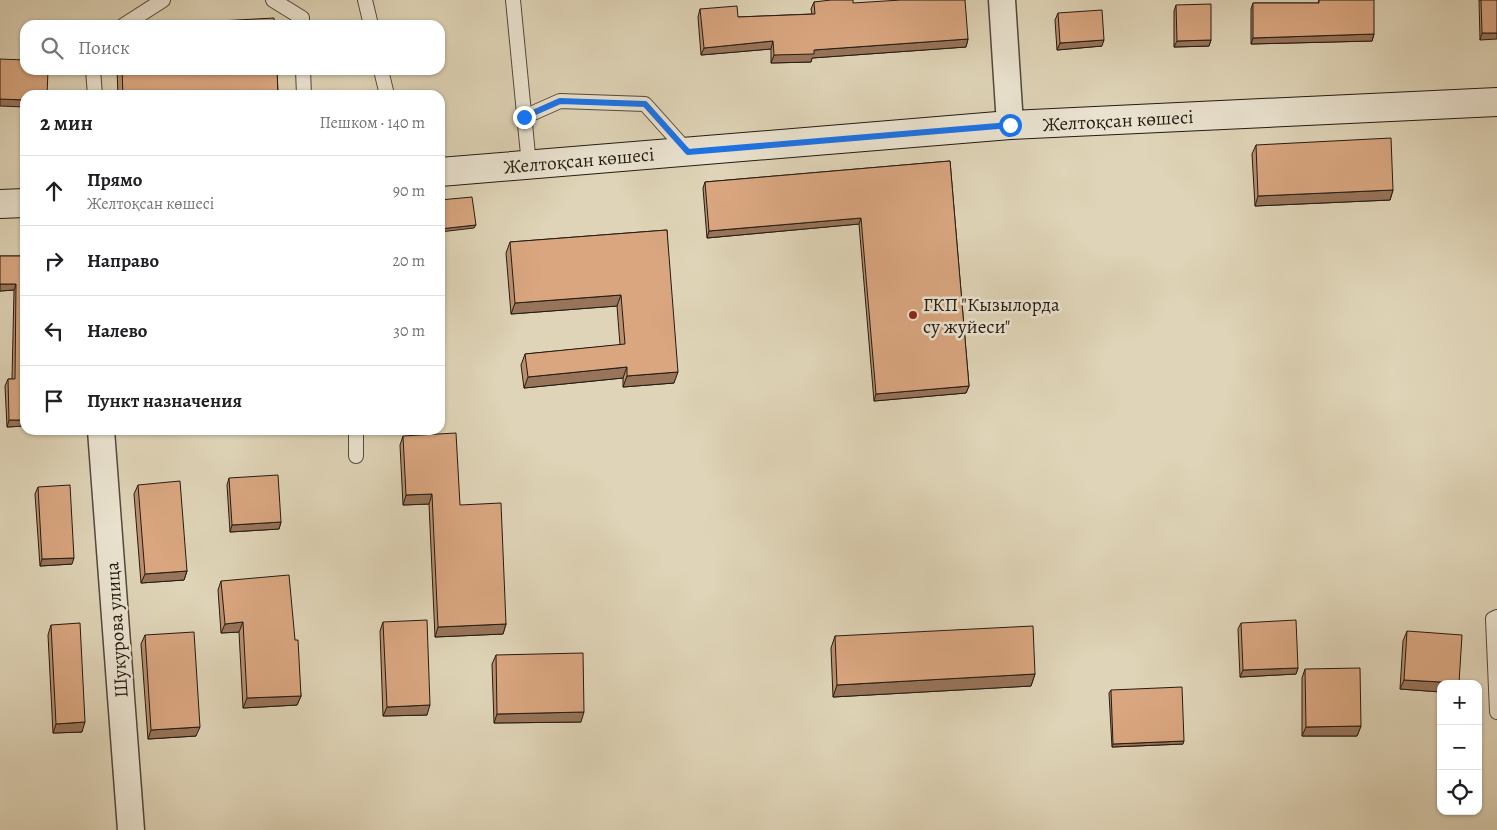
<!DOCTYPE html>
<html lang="ru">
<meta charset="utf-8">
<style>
body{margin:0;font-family:Alegreya,serif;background:#f2f2f2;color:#202124}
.controls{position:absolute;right:15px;bottom:15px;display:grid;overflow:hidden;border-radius:10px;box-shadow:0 1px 4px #0004}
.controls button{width:45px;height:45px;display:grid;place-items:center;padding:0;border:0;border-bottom:1px solid #e0e0e0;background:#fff;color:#202124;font:25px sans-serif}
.stop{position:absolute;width:15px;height:15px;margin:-11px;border:4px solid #1a73e8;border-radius:50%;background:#fff}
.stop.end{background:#1a73e8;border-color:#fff;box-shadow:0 1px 5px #0008}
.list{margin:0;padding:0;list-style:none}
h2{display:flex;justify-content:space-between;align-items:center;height:65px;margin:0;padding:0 20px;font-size:21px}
h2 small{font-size:16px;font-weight:400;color:#757577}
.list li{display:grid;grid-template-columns:32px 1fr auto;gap:15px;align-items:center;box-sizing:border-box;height:70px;padding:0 20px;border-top:1px solid #e0e0e0}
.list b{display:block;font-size:19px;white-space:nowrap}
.list p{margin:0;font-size:16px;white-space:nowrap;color:#757577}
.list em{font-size:16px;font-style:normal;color:#757577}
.icon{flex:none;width:28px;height:28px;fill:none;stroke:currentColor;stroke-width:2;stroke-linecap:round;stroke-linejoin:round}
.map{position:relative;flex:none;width:1497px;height:830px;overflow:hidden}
.search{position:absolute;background:#fff;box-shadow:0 1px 4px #0004;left:20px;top:20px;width:425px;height:55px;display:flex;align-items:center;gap:12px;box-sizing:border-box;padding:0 18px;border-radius:15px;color:#757577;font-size:19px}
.panel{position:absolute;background:#fff;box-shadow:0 1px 4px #0004;left:20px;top:90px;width:425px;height:345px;border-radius:15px}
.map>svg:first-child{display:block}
</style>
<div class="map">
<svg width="1497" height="830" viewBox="0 0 1497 830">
<rect width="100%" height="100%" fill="#dfd4b7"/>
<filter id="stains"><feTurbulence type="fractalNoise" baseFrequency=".004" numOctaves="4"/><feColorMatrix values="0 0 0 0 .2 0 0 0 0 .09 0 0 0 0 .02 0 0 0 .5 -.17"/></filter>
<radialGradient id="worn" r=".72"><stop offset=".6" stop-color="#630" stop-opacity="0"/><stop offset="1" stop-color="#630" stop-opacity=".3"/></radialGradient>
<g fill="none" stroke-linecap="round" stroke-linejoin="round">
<!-- lane casing -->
<g stroke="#53493b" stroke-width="16">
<path id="lane" d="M273,0L302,18V25
M365,0L371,25
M513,0L529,165
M124,25L163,0
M93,70L95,95
M303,70L304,95
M381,70L387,95
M524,117L560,101L645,104L688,152
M356,430V456
M1497,617L1493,619L1497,712"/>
</g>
<!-- street casing -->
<g stroke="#53493b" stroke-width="29">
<path id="street" d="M1002,0L1010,125
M101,430L131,830"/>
</g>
<!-- secondary casing -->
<g stroke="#241b12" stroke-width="30">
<path id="secondary" d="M440,172L1010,125L1497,102
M0,204L25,203"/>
</g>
<!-- lane -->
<use href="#lane" stroke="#eae3d0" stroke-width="14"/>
<!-- street -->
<use href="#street" stroke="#eae3d0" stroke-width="26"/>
<!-- secondary -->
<use href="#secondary" stroke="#eae3d0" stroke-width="28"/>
</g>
<!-- wall -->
<path fill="#bb8f6e" stroke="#241b12" d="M1319,0L1374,34L1372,41L1251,44V9L1253,3H1318Z
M1479,0H1497L1480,40Z
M814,2L853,3L968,39L966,47L812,58L811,62L771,63V49L701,55L698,17L700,9L738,17L812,14L811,9Z
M1176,5L1211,40L1209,46L1174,47V11Z
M1058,13L1102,46L1057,50L1055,20Z
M117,70H277L278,95H118Z
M1256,145L1393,190L1390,200L1255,206L1252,154Z
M950,161L969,386L966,393L874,401L859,224L707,238L703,188L705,182Z
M667,230L674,383L623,387V378L524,388L521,365L525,354L620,345L617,306L511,314L506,253L510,242Z
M0,256H25V426L7,427L5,386L8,379H12L14,290L0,291Z
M403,436L460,505L506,624L503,634L435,637L429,504L403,505L400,445Z
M229,478L281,522L279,529L230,532L227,485Z
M138,485L187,571L184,580L141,583L134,494Z
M38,487L72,564L40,566L35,494Z
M221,581L295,640L301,696L297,705L243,708L239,632L221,633L218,590Z
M383,622L427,715L383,716L380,631Z
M1241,623L1298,668L1296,674L1240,677L1238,629Z
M51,625L82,732L53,733L48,635Z
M1407,631L1441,684V692L1400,689L1403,641Z
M145,635L196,736L148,739L141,644Z
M835,636L1035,674L1031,686L833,697L831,648Z
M496,655L581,722L494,723L492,664Z
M1305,669L1361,726L1357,736H1302V678Z
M1111,690L1183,744L1112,747L1109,693Z"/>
<!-- shaded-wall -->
<path fill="#98745a" stroke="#241b12" d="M1482,33H1497V39L1480,40Z
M1374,34L1372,41L1251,44L1253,38Z
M968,39L966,47L812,58L811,62L771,63L774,55L814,50Z
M1104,40L1102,46L1057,50L1060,43Z
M1211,40L1209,46L1174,47L1177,41Z
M773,41L771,49L701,55L704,48Z
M0,99L25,100V107L0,106Z
M1393,190L1390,200L1255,206L1258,196Z
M861,218L859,224L707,238L709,231Z
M476,225L474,228L440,232V229Z
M0,284H16L14,290L0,291Z
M621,295L617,306L511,314L515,303Z
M627,367L623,378L524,388L528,377Z
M678,372L674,383L623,387L627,376Z
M969,386L966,393L874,401L876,394Z
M9,420H25V426L7,427Z
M432,494L429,504L403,505L406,495Z
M281,522L279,529L230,532L232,525Z
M74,558L72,564L40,566L42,559Z
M187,571L184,580L141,583L145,574Z
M243,622L239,632L221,633L225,624Z
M506,624L503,634L435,637L438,627Z
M1298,668L1296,674L1240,677L1243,670Z
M1035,674L1031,686L833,697L837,685Z
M1404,680L1459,683L1441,684V692L1400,689Z
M301,696L297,705L243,708L247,698Z
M430,705L427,715L383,716L387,707Z
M584,712L581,722L494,723L497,714Z
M85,722L82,732L53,733L56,724Z
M1361,726L1357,736H1302L1306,727Z
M200,727L196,736L148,739L151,730Z
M1184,741L1183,744L1112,747L1113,744Z"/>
<!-- building -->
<path fill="#d9a680" stroke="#241b12" d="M831,0H853V3L901,0H965L968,39L814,50V54L774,55L773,41L704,48L700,9L737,6L738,17L815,14L814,2Z
M1319,0H1374V34L1253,38V3H1319Z
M1481,0H1497V33H1482Z
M1211,4V40L1177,41L1176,5Z
M1102,10L1104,40L1060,43L1058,13Z
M274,18L275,25H145Z
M0,59L25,60V70H48L47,95H25V100L0,99Z
M122,70H277L278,95H123Z
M1391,138L1393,190L1258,196L1256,145Z
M950,161L969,386L876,394L861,218L709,231L705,182Z
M472,197L476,225L440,229V200Z
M667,230L678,372L627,376V367L528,377L525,354L625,344L621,295L515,303L510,242Z
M0,256H25V420H9L8,379H15L16,284H0Z
M456,433L460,505L501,503L506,624L438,627L432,494L406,495L403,436Z
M278,475L281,522L232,525L229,478Z
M180,481L187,571L145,574L138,485Z
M70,485L74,558L42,559L38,487Z
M289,575L295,640H298L301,696L247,698L243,622L225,624L221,581Z
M427,620L430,705L387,707L383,622Z
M1296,620L1298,668L1243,670L1241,623Z
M80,623L85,722L56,724L51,625Z
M1033,626L1035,674L837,685L835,636Z
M1407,631L1462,635L1459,683L1404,680Z
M194,632L200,727L151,730L145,635Z
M583,653L584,712L497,714L496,655Z
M1360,668L1361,726L1306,727L1305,669Z
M1182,687L1184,741L1113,744L1111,690Z"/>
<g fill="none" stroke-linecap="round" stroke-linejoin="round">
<!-- route -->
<path stroke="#1a73e8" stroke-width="6" d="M524,117L560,101L645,104L688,152L1010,125"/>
</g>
<!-- markers -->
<circle fill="#8f2418" stroke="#eae3d0" stroke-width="2" cx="913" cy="315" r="5"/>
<g text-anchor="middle" stroke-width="5" stroke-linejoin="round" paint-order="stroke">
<!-- street labels -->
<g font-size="19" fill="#241b12" stroke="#eae3d0">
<text transform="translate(1118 120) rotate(-3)" y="7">Желтоқсан көшесі</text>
<text transform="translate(579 160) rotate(-5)" y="7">Желтоқсан көшесі</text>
<text transform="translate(116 630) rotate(-94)" y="7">Шукурова улица</text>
</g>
<!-- poi labels -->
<g font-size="19" fill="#241b12" stroke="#eae3d0" text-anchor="start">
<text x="923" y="311">ГКП "Кызылорда<tspan x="923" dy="22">су жуйеси"</tspan></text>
</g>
</g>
<rect width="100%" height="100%" filter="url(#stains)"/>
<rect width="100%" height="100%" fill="url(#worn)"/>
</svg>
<div class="controls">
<button>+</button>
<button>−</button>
<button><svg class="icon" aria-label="locate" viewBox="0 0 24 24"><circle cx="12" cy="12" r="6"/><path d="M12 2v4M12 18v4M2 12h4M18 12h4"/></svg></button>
</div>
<div class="stop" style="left:1010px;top:125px"></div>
<div class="stop end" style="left:524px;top:117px"></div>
<div class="search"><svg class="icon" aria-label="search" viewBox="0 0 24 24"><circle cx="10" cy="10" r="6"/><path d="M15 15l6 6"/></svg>Поиск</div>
<section class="panel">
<h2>2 мин<small>Пешком · 140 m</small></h2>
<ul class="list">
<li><svg class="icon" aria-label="ahead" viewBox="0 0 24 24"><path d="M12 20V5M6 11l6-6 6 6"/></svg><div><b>Прямо</b><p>Желтоқсан көшесі</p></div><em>90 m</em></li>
<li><svg class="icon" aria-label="right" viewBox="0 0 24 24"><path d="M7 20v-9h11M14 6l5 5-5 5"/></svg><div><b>Направо</b></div><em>20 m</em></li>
<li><svg class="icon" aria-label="left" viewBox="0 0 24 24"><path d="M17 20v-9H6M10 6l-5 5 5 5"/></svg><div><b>Налево</b></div><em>30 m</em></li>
<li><svg class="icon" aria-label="arrive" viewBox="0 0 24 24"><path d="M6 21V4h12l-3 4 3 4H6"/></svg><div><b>Пункт назначения</b></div></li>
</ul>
</section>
</div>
